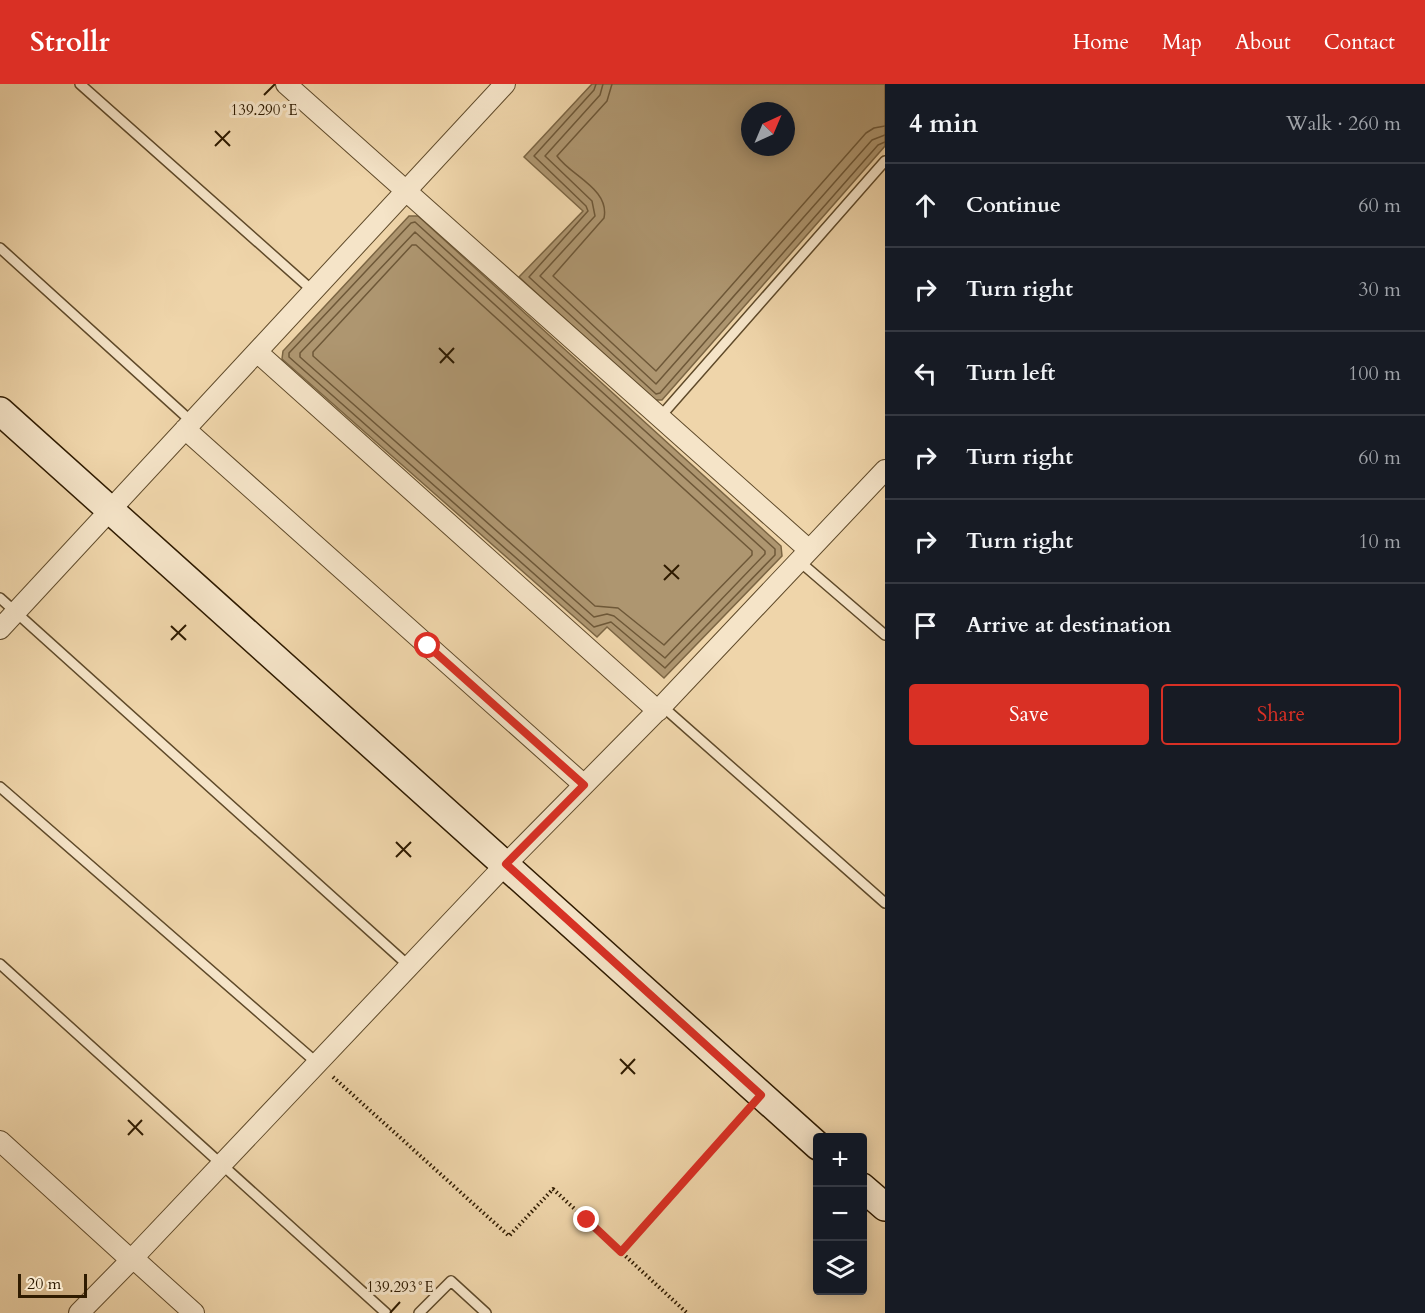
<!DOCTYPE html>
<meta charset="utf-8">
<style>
body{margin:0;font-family:Cardo,serif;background:#242831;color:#f1f3f6}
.controls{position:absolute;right:18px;bottom:18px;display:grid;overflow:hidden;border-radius:6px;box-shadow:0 3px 15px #0003}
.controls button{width:54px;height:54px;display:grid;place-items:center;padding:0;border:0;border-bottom:2px solid #363941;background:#171b24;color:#f1f3f6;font:30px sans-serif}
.compass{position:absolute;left:741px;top:18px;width:54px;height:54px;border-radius:50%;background:#171b24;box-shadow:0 3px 15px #0003;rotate:44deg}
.scale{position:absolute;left:18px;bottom:15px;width:69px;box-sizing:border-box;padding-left:6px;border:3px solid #2f1b00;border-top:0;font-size:16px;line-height:21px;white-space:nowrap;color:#2f1b00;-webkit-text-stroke:4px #f5e4c8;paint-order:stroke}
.stop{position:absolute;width:18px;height:18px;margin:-14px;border:4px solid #d93025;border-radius:50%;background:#fff}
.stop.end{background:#d93025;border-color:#fff;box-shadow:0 2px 6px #0008}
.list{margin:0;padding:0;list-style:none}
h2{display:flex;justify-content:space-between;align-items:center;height:78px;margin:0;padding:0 24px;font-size:26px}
h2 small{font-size:20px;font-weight:400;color:#9ea1a6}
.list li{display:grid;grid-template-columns:39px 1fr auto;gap:18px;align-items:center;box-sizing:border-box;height:84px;padding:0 24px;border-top:2px solid #363941}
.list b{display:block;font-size:22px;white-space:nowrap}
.list em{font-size:20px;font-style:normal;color:#9ea1a6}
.actions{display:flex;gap:12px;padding:18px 24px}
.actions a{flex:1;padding:14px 0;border:2px solid #d93025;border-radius:6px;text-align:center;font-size:21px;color:#d93025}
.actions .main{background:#d93025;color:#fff}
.icon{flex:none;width:33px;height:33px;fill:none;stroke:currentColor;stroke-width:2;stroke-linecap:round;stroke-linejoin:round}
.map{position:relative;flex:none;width:885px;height:1229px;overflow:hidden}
header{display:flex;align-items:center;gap:36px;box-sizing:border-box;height:84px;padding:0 30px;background:#d93025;color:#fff}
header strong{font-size:28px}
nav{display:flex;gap:33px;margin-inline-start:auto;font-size:21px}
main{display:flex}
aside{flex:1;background:#171b24}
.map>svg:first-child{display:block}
</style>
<header>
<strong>Strollr</strong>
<nav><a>Home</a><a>Map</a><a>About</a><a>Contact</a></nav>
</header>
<main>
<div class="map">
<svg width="885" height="1229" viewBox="0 0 885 1229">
<rect width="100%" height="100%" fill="#efd5aa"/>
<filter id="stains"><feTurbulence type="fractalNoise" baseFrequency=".00333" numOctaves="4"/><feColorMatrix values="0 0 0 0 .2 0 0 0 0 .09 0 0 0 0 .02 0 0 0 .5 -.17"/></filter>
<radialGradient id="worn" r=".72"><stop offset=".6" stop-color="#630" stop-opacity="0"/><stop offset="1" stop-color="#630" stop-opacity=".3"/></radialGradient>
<!-- water -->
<path fill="#ae9670" stroke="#7b6543" stroke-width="1.5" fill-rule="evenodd" d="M592,0H885V62L662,316H653L519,193L583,127L524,73ZM750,27H786V63H750Z
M409,132H418L781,462L782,472L664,594L607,543L597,553L282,275L283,267Z"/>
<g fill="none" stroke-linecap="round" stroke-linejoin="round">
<!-- shore -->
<path stroke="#6e5838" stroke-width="1.5" d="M596,0L594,6L534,72L586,122L588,127L529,193L656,310L660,309L878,61L885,58
M603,0L600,11L545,72L592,117L595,132L540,192L656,300L872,56L885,51
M612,0L607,17L557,72C571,92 610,105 604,134L553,192L656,287L866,49L874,44L885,42
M415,138L775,465V471L665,584L611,538L594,543L289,273V269L411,139Z
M415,148L765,467V470L665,574L614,532L607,530L594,533L300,273V269Z
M412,161H416L752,467V471L664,561L618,524L595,522L313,272V268Z"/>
<!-- lane casing -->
<g stroke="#5f4a2a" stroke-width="12">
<path id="lane" d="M80,0L313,207
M0,164L192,338
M660,333L885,77
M799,477L885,551
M0,514L409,882
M662,622L885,819
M0,703L317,979
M0,880L386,1229
M419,1229L451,1197L486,1229"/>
</g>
<!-- street casing -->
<g stroke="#5f4a2a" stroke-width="22">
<path id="street" d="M286,0L809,466
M257,268L658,627
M185,345L584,701
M0,545L505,0
M0,1057L131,1176L506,780L662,622L885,386
M79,1229L133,1174L194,1229"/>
</g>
<!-- secondary casing -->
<g stroke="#2f1b00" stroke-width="30">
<path id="secondary" d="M0,327L818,1062
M862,1103L885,1123"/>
</g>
<!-- path -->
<path stroke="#2f1b00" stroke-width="4" stroke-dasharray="1.5 3" stroke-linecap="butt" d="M333,993L509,1152L553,1105L687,1229
M621,1168L746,1027"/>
<!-- lane -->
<use href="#lane" stroke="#f5e4c8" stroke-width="9"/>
<!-- street -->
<use href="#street" stroke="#f5e4c8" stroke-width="20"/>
<!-- secondary -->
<use href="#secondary" stroke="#f5e4c8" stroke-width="27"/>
</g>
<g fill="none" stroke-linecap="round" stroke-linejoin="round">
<!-- route -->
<path stroke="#d93025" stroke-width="8" d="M428,562L584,701L506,780L761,1011L621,1168L587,1136"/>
</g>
<!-- ticks -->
<path fill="none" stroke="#2f1b00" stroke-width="2" d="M264,11L275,0M215,47L230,62M215,62L230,47M439,264L454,279M440,279L454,264M664,481L679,495M664,496L679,481M171,542L186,556M171,556L186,541M396,758L411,773M396,773L411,758M620,975L635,990M621,990L635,975M128,1036L143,1051M128,1051L142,1036M390,1229L400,1218"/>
<g font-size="15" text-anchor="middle" fill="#2f1b00" stroke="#f5e4c8" stroke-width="6" stroke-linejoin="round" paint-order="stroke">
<text x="264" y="31">139.290°E</text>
<text x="400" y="1208">139.293°E</text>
</g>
<rect width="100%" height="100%" filter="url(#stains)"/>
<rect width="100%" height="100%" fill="url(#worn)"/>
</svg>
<div class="controls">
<button>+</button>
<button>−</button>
<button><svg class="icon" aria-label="layers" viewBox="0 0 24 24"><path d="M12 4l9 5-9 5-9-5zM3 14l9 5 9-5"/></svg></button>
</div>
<svg class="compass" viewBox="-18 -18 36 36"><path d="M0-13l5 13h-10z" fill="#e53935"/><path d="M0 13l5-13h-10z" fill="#9ea1a6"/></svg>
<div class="scale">20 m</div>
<div class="stop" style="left:428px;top:562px"></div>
<div class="stop end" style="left:587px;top:1136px"></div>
</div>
<aside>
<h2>4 min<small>Walk · 260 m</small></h2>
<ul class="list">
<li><svg class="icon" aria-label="ahead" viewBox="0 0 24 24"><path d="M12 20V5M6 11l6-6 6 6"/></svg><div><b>Continue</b></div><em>60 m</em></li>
<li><svg class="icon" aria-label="right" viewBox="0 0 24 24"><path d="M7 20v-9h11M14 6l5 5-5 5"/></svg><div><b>Turn right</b></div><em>30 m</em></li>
<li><svg class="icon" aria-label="left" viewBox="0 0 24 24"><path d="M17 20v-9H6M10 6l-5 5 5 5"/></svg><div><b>Turn left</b></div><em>100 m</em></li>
<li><svg class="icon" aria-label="right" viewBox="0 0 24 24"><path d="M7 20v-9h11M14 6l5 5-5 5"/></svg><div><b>Turn right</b></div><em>60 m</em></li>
<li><svg class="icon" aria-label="right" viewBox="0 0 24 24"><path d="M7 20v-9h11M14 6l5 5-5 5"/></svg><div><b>Turn right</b></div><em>10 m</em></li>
<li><svg class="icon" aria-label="arrive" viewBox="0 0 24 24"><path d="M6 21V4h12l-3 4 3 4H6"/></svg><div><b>Arrive at destination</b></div></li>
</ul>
<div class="actions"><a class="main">Save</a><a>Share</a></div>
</aside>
</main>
